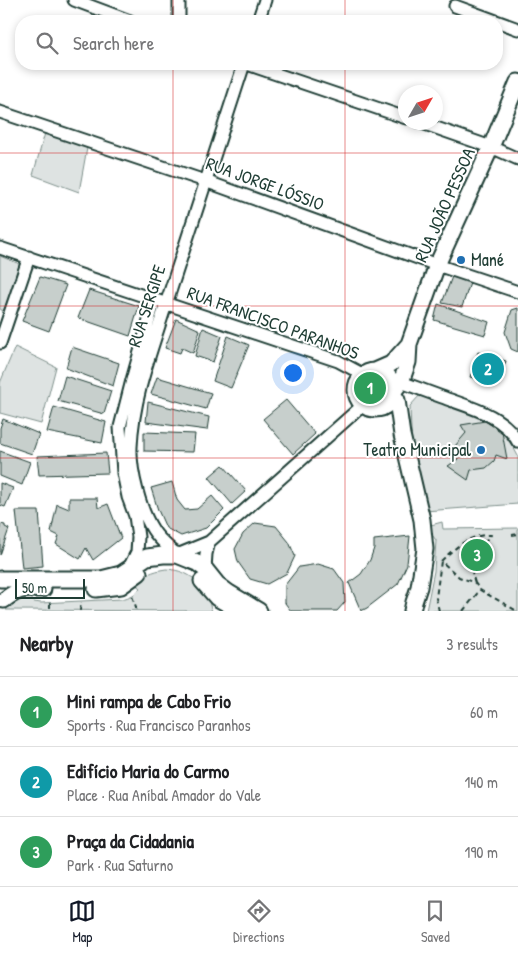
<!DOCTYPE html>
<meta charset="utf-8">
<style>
body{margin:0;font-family:"Patrick Hand",sans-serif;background:#f6f6f6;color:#202124}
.compass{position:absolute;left:398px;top:85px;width:45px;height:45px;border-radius:50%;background:#fff;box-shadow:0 2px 8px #0003;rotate:51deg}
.scale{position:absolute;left:15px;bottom:12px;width:70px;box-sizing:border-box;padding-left:5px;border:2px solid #1f3d34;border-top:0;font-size:14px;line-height:18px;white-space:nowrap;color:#1f3d34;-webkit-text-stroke:4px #fff;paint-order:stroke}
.you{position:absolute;left:292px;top:372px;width:18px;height:18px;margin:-12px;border:4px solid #fff;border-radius:50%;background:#1a73e8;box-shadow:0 0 0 8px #1a73e833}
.badge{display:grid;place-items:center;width:32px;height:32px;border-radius:50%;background:#111827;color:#fff;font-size:16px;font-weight:700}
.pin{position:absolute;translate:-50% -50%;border:2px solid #fff;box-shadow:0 1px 5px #0006}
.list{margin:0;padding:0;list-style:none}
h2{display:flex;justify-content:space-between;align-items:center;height:65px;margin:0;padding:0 20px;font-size:21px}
h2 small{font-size:16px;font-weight:400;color:#757577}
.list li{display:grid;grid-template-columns:32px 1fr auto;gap:15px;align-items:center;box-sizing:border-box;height:70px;padding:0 20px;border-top:1px solid #e0e0e0}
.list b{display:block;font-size:19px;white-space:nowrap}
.list p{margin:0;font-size:16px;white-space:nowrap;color:#757577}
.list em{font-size:16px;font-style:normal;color:#757577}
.icon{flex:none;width:28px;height:28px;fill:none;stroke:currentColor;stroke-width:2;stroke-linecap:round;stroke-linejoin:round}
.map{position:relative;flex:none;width:518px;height:611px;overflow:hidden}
.search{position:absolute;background:#fff;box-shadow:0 2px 8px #0003;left:15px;right:15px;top:15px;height:55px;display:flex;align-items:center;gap:12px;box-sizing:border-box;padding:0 18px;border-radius:20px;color:#757577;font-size:19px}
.sheet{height:275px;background:#fff}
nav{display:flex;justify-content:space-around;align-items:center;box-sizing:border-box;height:70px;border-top:1px solid #e0e0e0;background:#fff;font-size:14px;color:#757577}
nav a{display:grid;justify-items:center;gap:2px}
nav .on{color:#111827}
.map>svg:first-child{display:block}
</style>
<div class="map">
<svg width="518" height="611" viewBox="0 0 518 611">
<rect width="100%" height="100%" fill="#fff"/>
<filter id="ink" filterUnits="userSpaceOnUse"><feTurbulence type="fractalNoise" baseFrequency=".02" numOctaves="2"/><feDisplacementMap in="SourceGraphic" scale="10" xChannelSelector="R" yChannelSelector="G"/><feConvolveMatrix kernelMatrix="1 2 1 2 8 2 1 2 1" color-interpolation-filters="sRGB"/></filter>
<g filter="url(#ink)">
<!-- green -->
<path fill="#dee3e2" stroke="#7e908b" d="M45,133L87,148L79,192L33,175Z
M0,256L22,265L3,311L0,309Z
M15,347L56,367L41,424L0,413V383Z
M361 391a13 13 0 1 1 26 0a13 13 0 1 1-26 0Z
M420,395L480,417L504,430L518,456V504L425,511L412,453L410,406Z
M442,522L443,529L518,528V611H426L434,571L436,540L428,530L431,525Z
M166,569C185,570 199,579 208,596C210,601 209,606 212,611L6,610L14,598L28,594L34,602L41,603L122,599C129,597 136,595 140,588L134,583C145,575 152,571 166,569Z"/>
<!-- building -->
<path fill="#c7cfcc" stroke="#1f3d34" d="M453,274L471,280L462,307L442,303Z
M40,277L66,285L49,331L22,321Z
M89,290L139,306L130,336L78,318Z
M438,304L489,322L485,335L434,320Z
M518,308V352L511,349L505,332L512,310Z
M176,319L200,330L193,353L182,348L180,353L165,348Z
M203,328L222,336L213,362L195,356Z
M228,336L249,345L231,388L213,381Z
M72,347L119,363L113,386L66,368Z
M478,352L506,361L498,386L470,377Z
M65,376L111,391L104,414L58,401Z
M157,377L211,393L206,409L151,394Z
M286,400L315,434L293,454L263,419Z
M148,402L209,417L207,430L146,422Z
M54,407L106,422L102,443L47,432Z
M3,419L39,434L32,454L0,443V428Z
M485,421L502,432L507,459L496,455L494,461L486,468L471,470L468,480L448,466L458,459L455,446L466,433L461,425Z
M144,432L195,434L193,452L144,451Z
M0,451L30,462L22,485L0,476Z
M106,453L108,473L39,475L37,456Z
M223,465L246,491L232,504L209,477Z
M172,482L177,500L185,510L197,509L212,496L224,510L206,528L181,536L166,528L158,510L151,488Z
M0,483L13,488L5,507L0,505Z
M69,498H97L98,508L108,504L121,538L93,560L86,548L80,559L56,544L59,536L51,532L57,504L69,509Z
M16,511H39L43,566L22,568Z
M255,523L276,526L289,542L295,556L287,573L267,584L250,579L238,562L235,549L243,534Z
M0,524L5,525V527L9,529L0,555Z
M410,536L407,564L398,584L367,608L361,611L349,583L361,574L370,560L374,548V540Z
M318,564L334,569L344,583L345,602L337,611H291L285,603V585L299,567Z"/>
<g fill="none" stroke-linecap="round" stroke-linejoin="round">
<!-- street casing -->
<g stroke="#1f3d34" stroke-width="15">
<path id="street" d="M74,0L130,21
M179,0V21
M455,6L518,29
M258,21L265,0
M244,64C218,143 193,222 167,301C152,349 133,396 131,447C130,471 140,510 153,530C159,540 169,547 177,555L209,542L363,405
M247,64L406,118
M0,112L205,181L437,265L518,292
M419,122L491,147L518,159
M0,248L338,361L364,375
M0,343L29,257
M401,382C415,387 428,392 442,397C469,407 504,415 518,442
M129,568L137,552L138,537L135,516L128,497L123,473L120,427L132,380L155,299
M205,569L206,554L209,542"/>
</g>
<!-- secondary casing -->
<g stroke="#1f3d34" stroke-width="19">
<path id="secondary" d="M375,371L391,364L409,344
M356 390a19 19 0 1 1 38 0a19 19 0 1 1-38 0Z
M394,391L401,382L408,362L409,344L437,265L491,147L518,82
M393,394L397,400L402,435L422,520L425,549L419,587L414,602L412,611
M0,579H101L121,574L147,557L163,555H177L197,563L205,569L217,584L229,593L259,611
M202,581L217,598L238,610
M96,589L121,586L139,573
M4,600C20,588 23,589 43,589"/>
</g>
<!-- path -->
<path stroke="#1f3d34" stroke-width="2" stroke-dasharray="5 4" stroke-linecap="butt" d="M512,535L518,534
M475,583C467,559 474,552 491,535C470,534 456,547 441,561L459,577L475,583L480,590L517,611
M132,596L136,607V610L133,611
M50,603V611
M80,611L81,602
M439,611L436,598L441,561
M463,611L480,590"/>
<!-- street -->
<use href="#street" stroke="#fff" stroke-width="11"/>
<!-- secondary -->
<use href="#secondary" stroke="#fff" stroke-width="15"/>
</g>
</g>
<!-- grid -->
<path fill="none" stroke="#d62828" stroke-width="1" stroke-opacity="0.55" d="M173,0V21M345,0V21M173,64V611M345,64V611M0,153H518M0,306H518M0,458H518"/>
<!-- markers -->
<g fill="#1f6fb2" stroke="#fff" stroke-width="2">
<circle cx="461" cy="260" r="5"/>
<circle cx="481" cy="450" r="5"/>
</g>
<g text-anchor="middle" stroke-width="4" stroke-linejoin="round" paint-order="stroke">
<!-- street labels -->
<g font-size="18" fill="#1f3d34" stroke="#fff">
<text transform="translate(265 184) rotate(20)" y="6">RUA JORGE LÓSSIO</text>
<text transform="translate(445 205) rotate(-66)" y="6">RUA JOÃO PESSOA</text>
<text transform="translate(147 306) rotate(-72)" y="6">RUA SERGIPE</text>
<text transform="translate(273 323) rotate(20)" y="6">RUA FRANCISCO PARANHOS</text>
</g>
<!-- poi labels -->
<g font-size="18" fill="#1f3d34" stroke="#fff" text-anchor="start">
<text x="471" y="266">Mané</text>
<text x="471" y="456" text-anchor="end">Teatro Municipal</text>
</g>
</g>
</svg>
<svg class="compass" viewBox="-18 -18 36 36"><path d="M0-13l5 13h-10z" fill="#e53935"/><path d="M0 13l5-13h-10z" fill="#757577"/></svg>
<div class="scale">50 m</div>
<div class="you"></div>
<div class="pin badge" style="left:370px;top:388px;background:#2e9e5b">1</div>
<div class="pin badge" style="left:488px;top:369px;background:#0f9aa8">2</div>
<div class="pin badge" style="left:477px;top:555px;background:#2e9e5b">3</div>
<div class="search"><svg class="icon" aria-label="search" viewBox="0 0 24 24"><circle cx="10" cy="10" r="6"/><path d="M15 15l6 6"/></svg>Search here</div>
</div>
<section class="sheet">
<h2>Nearby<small>3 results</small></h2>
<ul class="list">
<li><span class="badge" style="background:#2e9e5b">1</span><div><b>Mini rampa de Cabo Frio</b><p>Sports · Rua Francisco Paranhos</p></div><em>60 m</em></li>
<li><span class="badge" style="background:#0f9aa8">2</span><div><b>Edifício Maria do Carmo</b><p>Place · Rua Aníbal Amador do Vale</p></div><em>140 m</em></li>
<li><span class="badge" style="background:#2e9e5b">3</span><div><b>Praça da Cidadania</b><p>Park · Rua Saturno</p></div><em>190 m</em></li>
</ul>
</section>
<nav>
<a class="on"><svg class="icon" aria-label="map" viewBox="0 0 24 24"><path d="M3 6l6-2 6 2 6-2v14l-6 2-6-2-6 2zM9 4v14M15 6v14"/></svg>Map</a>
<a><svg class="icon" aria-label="directions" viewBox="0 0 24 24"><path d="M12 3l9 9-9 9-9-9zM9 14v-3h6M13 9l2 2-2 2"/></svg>Directions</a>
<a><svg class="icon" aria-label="saved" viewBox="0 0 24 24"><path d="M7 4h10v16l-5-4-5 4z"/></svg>Saved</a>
</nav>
